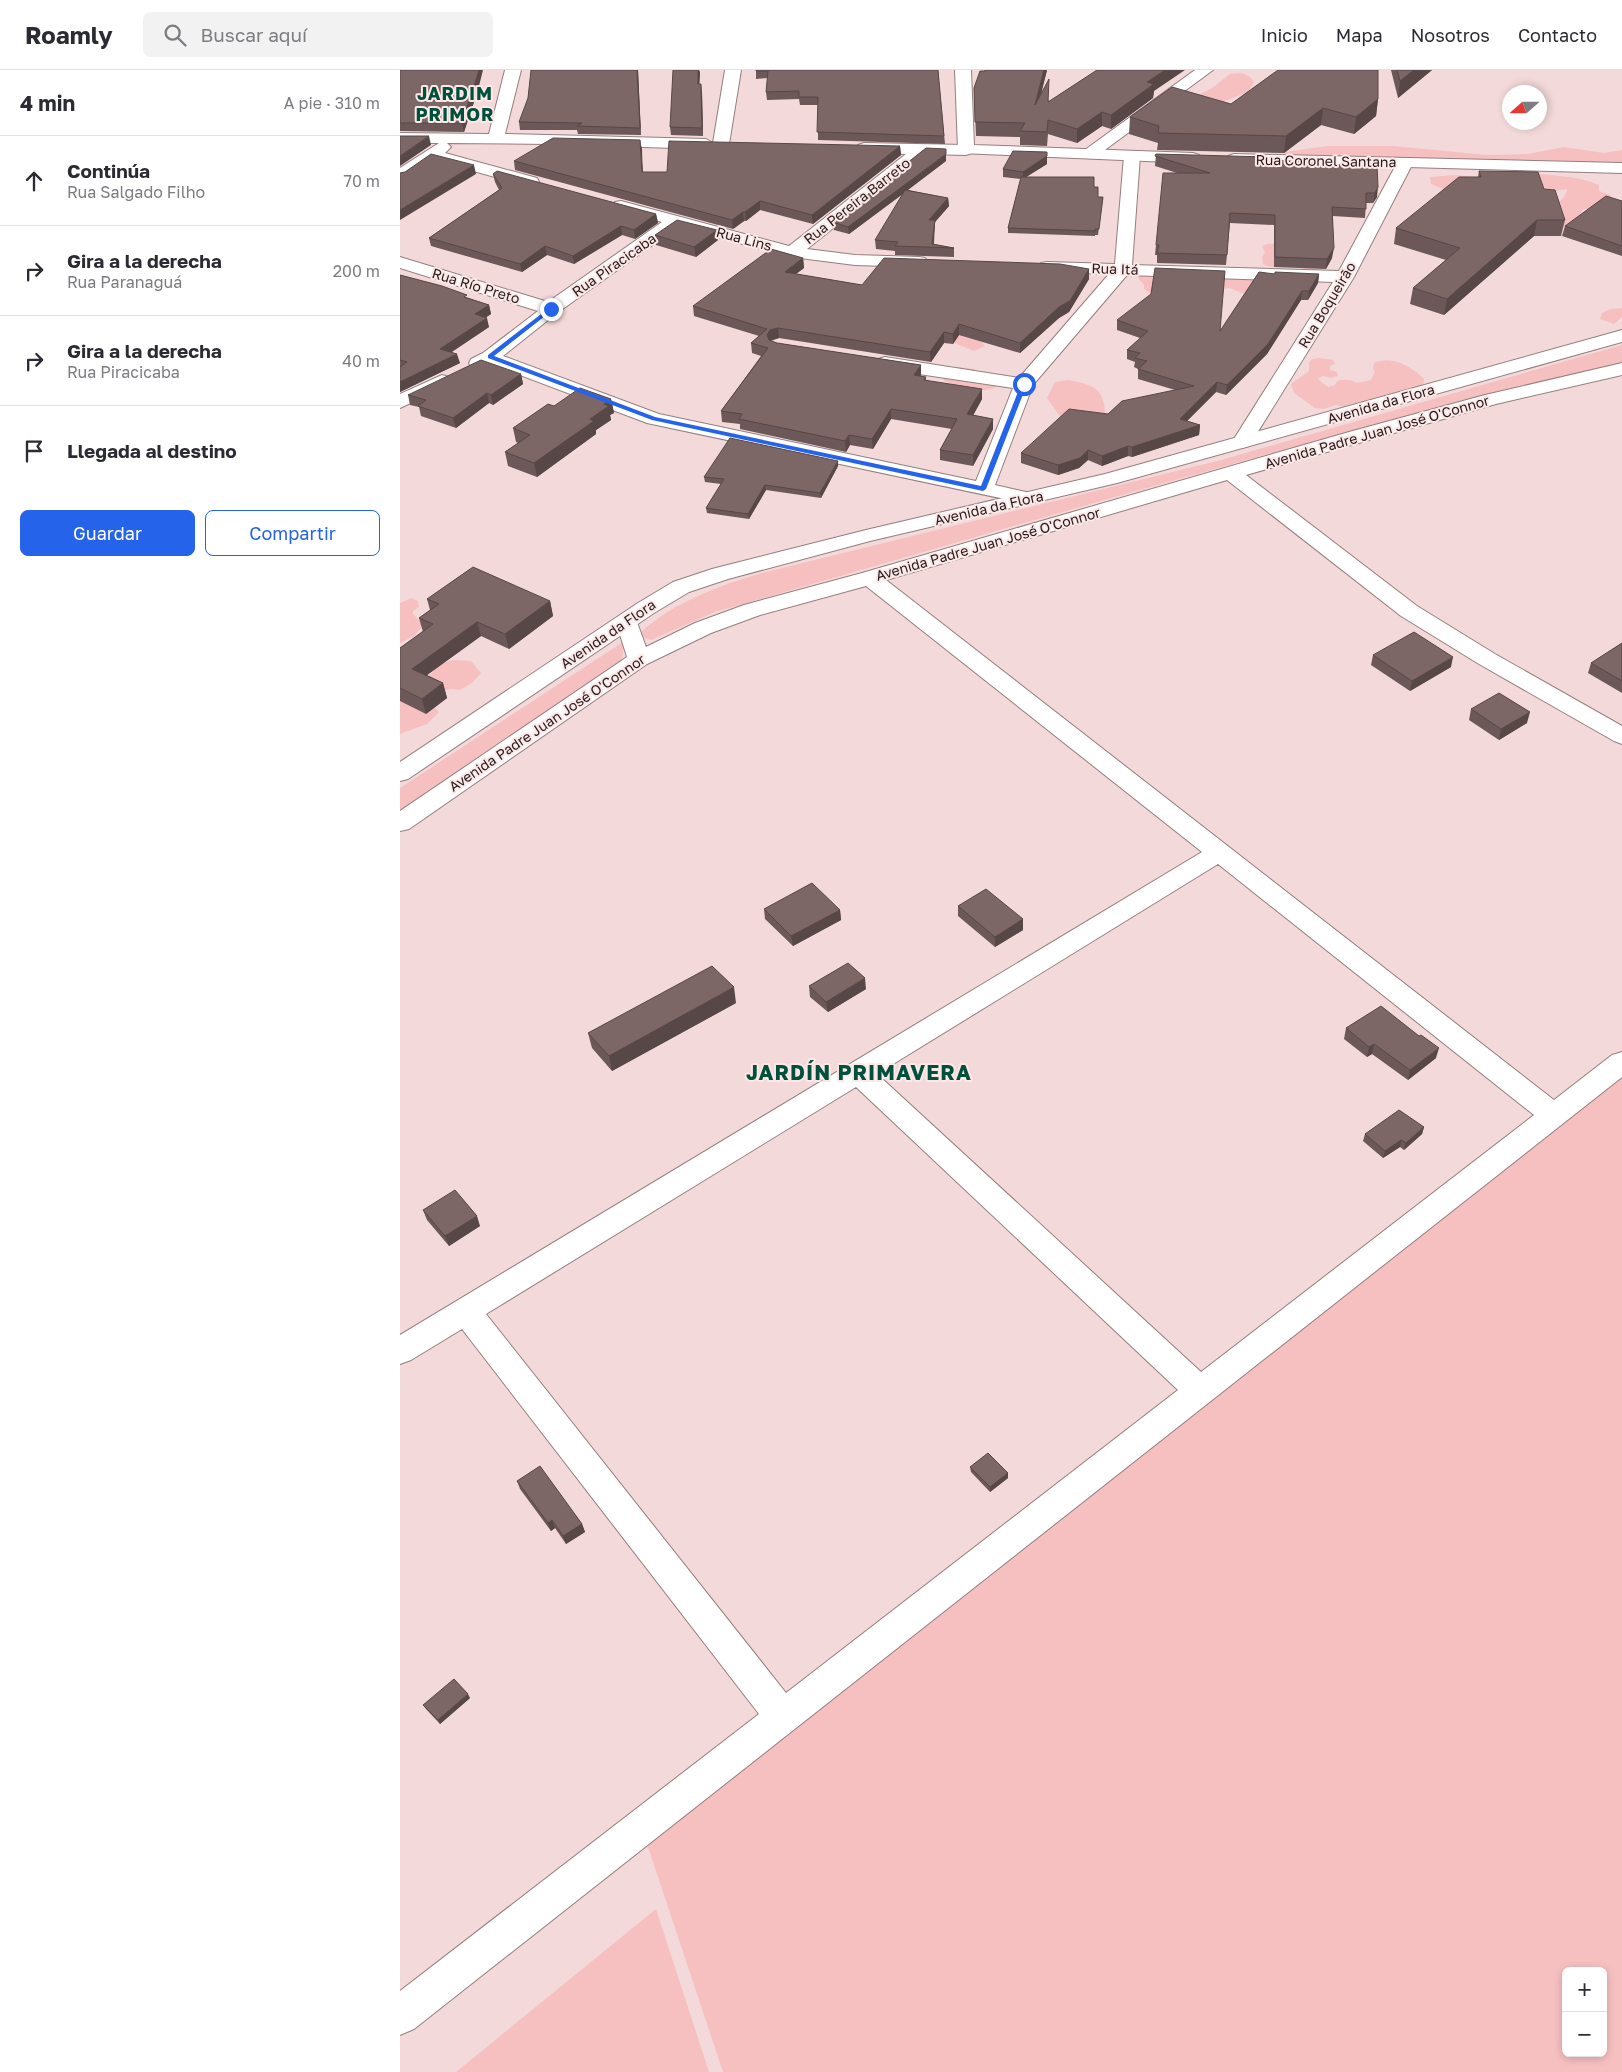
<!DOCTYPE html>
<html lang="es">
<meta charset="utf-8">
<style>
body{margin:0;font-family:"Golos Text",sans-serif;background:#f2f2f3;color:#2b2b33}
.controls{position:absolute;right:15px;bottom:15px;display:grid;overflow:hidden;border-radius:8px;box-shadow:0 2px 8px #0003}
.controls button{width:45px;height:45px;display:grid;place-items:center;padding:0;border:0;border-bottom:1px solid #e1e1e2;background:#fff;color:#2b2b33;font:25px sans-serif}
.compass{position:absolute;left:1102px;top:15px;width:45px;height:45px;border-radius:50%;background:#fff;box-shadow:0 2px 8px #0003;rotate:249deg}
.stop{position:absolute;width:15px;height:15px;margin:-11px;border:4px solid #2563eb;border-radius:50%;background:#fff}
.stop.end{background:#2563eb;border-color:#fff;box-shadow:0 1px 5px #0008}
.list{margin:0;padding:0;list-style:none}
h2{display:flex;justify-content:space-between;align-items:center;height:65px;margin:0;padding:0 20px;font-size:21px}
h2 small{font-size:16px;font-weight:400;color:#7c7c81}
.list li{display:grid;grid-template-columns:32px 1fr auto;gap:15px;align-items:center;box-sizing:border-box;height:90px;padding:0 20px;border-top:1px solid #e1e1e2}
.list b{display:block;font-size:19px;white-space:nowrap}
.list p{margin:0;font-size:16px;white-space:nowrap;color:#7c7c81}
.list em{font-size:16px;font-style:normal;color:#7c7c81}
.actions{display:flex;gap:10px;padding:15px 20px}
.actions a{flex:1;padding:11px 0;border:1px solid #2563eb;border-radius:8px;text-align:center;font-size:18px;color:#2563eb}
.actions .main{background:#2563eb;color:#fff}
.icon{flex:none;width:28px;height:28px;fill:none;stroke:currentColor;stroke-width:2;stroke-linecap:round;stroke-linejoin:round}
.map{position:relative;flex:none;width:1222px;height:2002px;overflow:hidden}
header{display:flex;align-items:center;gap:30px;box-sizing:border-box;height:70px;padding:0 25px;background:#fff;border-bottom:1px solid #e1e1e2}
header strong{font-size:24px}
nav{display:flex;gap:28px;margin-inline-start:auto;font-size:18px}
.search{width:350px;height:45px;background:#f2f2f3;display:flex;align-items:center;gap:12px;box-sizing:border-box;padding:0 18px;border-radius:8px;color:#7c7c81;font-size:19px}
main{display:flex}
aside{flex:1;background:#fff}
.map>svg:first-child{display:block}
</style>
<header>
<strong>Roamly</strong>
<div class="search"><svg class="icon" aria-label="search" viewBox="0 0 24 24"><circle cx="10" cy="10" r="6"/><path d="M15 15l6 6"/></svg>Buscar aquí</div>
<nav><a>Inicio</a><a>Mapa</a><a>Nosotros</a><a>Contacto</a></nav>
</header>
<main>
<aside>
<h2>4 min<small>A pie · 310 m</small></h2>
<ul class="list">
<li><svg class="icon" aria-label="ahead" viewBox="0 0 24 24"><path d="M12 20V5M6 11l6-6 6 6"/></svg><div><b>Continúa</b><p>Rua Salgado Filho</p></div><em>70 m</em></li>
<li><svg class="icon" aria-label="right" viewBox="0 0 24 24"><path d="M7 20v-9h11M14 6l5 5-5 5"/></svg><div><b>Gira a la derecha</b><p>Rua Paranaguá</p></div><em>200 m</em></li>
<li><svg class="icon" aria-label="right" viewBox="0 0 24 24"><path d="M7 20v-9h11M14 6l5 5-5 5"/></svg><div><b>Gira a la derecha</b><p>Rua Piracicaba</p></div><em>40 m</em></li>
<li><svg class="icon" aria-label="arrive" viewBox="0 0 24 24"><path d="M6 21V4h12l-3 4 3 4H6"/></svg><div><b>Llegada al destino</b></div></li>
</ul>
<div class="actions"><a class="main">Guardar</a><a>Compartir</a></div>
</aside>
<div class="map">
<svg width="1222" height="2002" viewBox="0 0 1222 2002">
<rect width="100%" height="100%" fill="#f3d9d9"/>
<!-- green -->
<path fill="#f6c0c1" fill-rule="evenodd" d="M842,3L850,7L854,12L848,22L820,33L790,29L812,18L830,4Z
M928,76H993L1087,85L1128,84L1164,77L1204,83L1222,80V97L889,88L884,82Z
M1119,102C1146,106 1175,104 1199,115V121L1210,125L1215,132L1197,139H1183C1179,149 1168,155 1158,160L1136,145C1147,139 1165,133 1167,119L1154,121L1057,120L1043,119L1031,114L1030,107L1056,105L1083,108Z
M881,173L924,196V200C912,202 904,198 892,196C881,195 874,200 863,194L862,187L865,183L862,176L867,174Z
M740,205L814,209L858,208L848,226L830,218L753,225L744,219V215L738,208Z
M1222,238V247L1214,254L1200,249L1202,243L1210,239Z
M555,264C566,264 578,266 585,276L574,281L550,271Z
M1222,275V293C917,365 617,456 315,542L251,570L242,567L241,562C275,532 316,517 358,504L821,390Z
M919,288L933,290L935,294L930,296V300L937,302L938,306L931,308L923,306L918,309L928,317L935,315L937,311C945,309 950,309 957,313L971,310L975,302L973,298L974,293C992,285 1011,296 1024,309L1023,318L991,337L952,339L936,335L923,339L915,338L894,323L891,314L909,301V293L912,289Z
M559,297L574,299L599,315C585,326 559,317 544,311L543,306L550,299Z
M668,310C697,315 706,320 705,351L665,354L647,328L655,312Z
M11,528L18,531L19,537L13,541V544L20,551L22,557L14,566L0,573V533Z
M223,572L224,575L222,589L218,594L0,740V718Z
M53,590L71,591L81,603L72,613L60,620L51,619L42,621L27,608L40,594Z
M0,628L34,637L39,642L27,654L0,664Z
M1222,1007V2002H323L246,1771ZM1166,1901H1203V1983H1166Z
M256,1839L309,2002H56Z"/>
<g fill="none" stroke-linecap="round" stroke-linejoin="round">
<!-- minor casing -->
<g stroke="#957e7e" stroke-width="2">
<path id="minor" d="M105,0H121L105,64L306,69L313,73L325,0H341L329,74L327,77L321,79L314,75L306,79L149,74L47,73L51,77L45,83L137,108L139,112L137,116L131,117L34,90L6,109L0,110V98L39,73H0V63L89,64Z
M795,0H813L694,88H682L680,85L682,82Z
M464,73L566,75L572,77L574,80L572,83L566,85L526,84L407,179L455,185L519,187L525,188L528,192L525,196L519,197L455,195L392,187L278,157L157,243L103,286L259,344L576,411L613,318L485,299L478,297L476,293L478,289L485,287L619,308L709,204L647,202L641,201L638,197L641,193L647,192L715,194L724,86L726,83H738L740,86L732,195L939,201L997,93L999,90H1011L1013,93L954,207L849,376L842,378L835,376L832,372L933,212L727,205L633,315L595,415L635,424L638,428L635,432L628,434L247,353L91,294L78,299L71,297L69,293L71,289L83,283L138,241L0,198V187L148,232L262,152L215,140L213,136L215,132L221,131L389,176L506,84L458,81L456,78L458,75Z
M1222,293V305L1096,334L846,405L1017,536L1095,584L1222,656V674L1214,671L1079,594L1001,546L827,410L486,510L1154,1030L1212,985L1222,982V1007L14,1959L0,1965V1921L359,1644L62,1259L11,1290L0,1294V1265L802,782L466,516L360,545L311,563L247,594L9,759L0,761V741L227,587L216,552L219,547L227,545L235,547L246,577L295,553L344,535L462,503L949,362L1085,325ZM818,794L1134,1045L801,1302L477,1004ZM456,1017L778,1320L386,1623L86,1244Z
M42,305L49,307L52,311L49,315L0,338V324Z"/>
</g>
<!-- major casing -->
<g stroke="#957e7e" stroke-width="2">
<path id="major" d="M555,0H571L574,75L793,83L799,85L801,88L799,91L793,93L560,83L558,80Z
M834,84L1222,93V103L828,92L826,89L828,86Z
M1222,260V272L717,413L470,471L328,509L289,522L254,543L8,709L0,711V692L238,533L273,512L312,499L466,460L705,404Z"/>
</g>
<!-- minor -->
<use href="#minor" fill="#fff" fill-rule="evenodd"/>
<!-- major -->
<use href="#major" fill="#fff" fill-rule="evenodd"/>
</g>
<!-- wall -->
<path fill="#6c5858" d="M0,0L78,20L64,62L0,61Z
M238,0L241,65L178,64L177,60H120L119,52Z
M538,0L545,74L418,70V35H400L399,29L367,30L366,22L368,8L356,9V1Z
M585,0H647L641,23L649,31L754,21L753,28L711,59L702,56L677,73L648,64L647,76L620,75V67L576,66L574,18Z
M991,0H1032L998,28Z
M300,2L299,14L302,22L303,66L271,65L270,57Z
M978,29L976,46L954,64L921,55L884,83L757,80L758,73L729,64L730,47L831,34Z
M240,70L243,102H267L500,76L501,85L413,154L360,140L346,151H344L333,159L115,100L114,91Z
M647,82V94L626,107L694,117L698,127H703L698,165H695V166L608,163V158L621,109L603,107V99Z
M756,84L868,90L955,96L977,94V127L973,133H966L965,148L933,146L932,188L926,199L874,197V155L830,153L826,195L757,193V185H755L756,175L777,103L755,96Z
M546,91L508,120L548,128L549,136L535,152L534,174L554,178V187L495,185V181L476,179L475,170L503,124L449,164L434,160L433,152Z
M1079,101L1144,119L1165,150L1161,166H1134L1044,245L1010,234L1013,218L1046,190L994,174L996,158L1078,107Z
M93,104L256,144L258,153L235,169L222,165L174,194L147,185L122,202L31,176L29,168L99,120L95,112Z
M1222,131V186L1162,166L1165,156Z
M317,160L318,170L296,187L256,175L255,165Z
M403,188L404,198L396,204L462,215L689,209L669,242L659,248L620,283L559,265L553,274L544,273L531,292L379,268L371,271L377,273L521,295V307H526V310L582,329L573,345L593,349V359L573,396L540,390V380L552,359L491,349L473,379L450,375L446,382L340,359V354L322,352L321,341L361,286L352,283L351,273L359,266L294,246L293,236Z
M875,204H919L918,213L908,230H901L867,284L826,325L816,322L787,351L800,355L799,365L732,387L728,386L702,396L688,390L679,398L658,405L621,393V383L708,344L775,320L738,309V299L734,297L735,292L727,289V280L740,268L717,260V250L820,261Z
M0,205L89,235L91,244L85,248L89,257L52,282L60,293L0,322Z
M121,304L123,314L93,335L89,333L56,358L21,346L19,337L10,335L8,325Z
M211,329L214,343L210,345L211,350L196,360V364L137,407L108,396L105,382L118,373L116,372L113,358L154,336Z
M438,391V396L421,428L366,420L349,449L307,443L306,438L321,414L305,412L304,407Z
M27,529L150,531L153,546L109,579L81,566L27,605L43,613L47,628L26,644L0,631V578L23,562L19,548L30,540Z
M1222,573V623L1188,603L1191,593Z
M973,585L1051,597L1010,621L971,595Z
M1071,639L1127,653L1099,670L1069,650Z
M558,836L623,849V860L595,877L558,846Z
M364,839L440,840L441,850L393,876L365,849Z
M409,916L466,919L428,942L410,927Z
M336,933L212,1001L192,978L188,963Z
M946,958L1036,988L1008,1010L972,984L967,987L944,969Z
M1024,1057L1022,1064L1004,1080L1000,1077L983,1088L963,1071L965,1064Z
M23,1140L80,1156L49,1176L27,1150Z
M570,1397L608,1403V1408L590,1422L571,1402Z
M117,1411L182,1454L185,1462L166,1474L155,1458L151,1461L120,1419Z
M70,1628L40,1654L26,1639L23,1635Z"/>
<!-- shaded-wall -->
<path fill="#584747" d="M79,0H83L78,20L64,62L62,53Z
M237,0H238L241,65L240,58Z
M298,0H299L300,2L299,23L298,14Z
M644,0H647L635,49V35Z
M765,0H785L754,21L753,28L711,59V45L747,12Z
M1014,0H1032L998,28L1000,11Z
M301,14L302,22L303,66L302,58Z
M978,29L976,46L954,64L956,47Z
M923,38L921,55L884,83L886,66Z
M702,42V56L677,73V59Z
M29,66L31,75L0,96V86Z
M240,70L242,79L243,111L242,102Z
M500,76L501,85L413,154L412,145Z
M546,84V91L449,164L448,157Z
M647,86V94L623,109V102Z
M74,95L76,104L0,150V140Z
M978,117L977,127L973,133L975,123Z
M548,128L549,136L535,152L533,177L529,150Z
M360,131V140L346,151L345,142Z
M343,142L344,151L333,159L332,150Z
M256,144L258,153L235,169L234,160Z
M1137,150L1134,166L1044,245L1047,229Z
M221,156L222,165L174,194L173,186Z
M317,160L318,170L296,187L294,177Z
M145,176L147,185L122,202L120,194Z
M934,178L932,188L926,199L927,189Z
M403,188L404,198L385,212V202Z
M689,199V209L669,242L659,248L620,283V273Z
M919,204L918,213L908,230L909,221Z
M902,221L901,230L867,284L826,325L827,315Z
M89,235L91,244L77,253L75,244Z
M87,248L89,257L42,288L40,279Z
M559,254V265L553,274V264Z
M378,258L379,268L371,270L368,275L367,265L370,260Z
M544,262V273L531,292L530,282Z
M57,284L60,293L0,322V312Z
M521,295V306L514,316V305Z
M121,304L123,314L93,335L91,325Z
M817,312L816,322L779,359L780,349Z
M582,319V329L568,355L567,344Z
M87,323L89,333L56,358L53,348Z
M211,329L214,343L210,345L211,350L196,360V364L137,407L134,393L190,349L204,334Z
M491,339V349L473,379L472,369Z
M593,349V359L573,396V385Z
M800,355L799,365L732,387V377Z
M449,365L450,375L446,382L445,371Z
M728,376V386L702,396V386Z
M688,380V390L679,398L658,405V395Z
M438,391V396L421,428L420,423Z
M365,415L366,420L349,449L348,444Z
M150,531L153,546L109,579L105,564Z
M77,552L81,566L16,613L12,599Z
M1053,587L1051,597L1010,621L1012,611Z
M43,613L47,628L26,644L22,629Z
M1130,642L1127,653L1099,670L1101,659Z
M440,840L441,850L393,876L391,866Z
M623,849V860L595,877V867Z
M465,908L466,919L428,942L426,932Z
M334,917L336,933L212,1001L209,986Z
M974,974L972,984L967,987L969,977Z
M1039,978L1036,988L1008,1010L1010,1000Z
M1024,1057L1022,1064L1004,1080L1006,1073Z
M1001,1070L1000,1077L983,1088L985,1081Z
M77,1146L80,1156L49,1176L45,1166Z
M608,1403V1408L590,1422V1417Z
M152,1450L155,1458L151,1461L148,1453Z
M182,1454L185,1462L166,1474L163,1466Z
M68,1624L70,1628L40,1654L38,1650Z"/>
<!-- building -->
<path fill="#7d6666" stroke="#584747" d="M0,0H79L62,53H0Z
M131,0H237L240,58L177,56L182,53L119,52L128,28Z
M273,0H298V14H301L302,58L270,57Z
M356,0H538L544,66L417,62L418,27H399V21L366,22L368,1H356Z
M585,0H644L635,35L649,9L648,32L697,0H765L747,12L754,14L711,45L702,42L677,59L648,50L647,62L620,61L625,53L575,52L574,18L580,1H585Z
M878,0H978V29L956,47L923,38L886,66L758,63L759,56L730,47L772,17L831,34Z
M997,0H1014L1000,11Z
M0,66H29L0,86Z
M153,68L240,70L242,102H267L269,71L500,76L412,145L360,131L345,142H343L332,150L114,91Z
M526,78L546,79V84L448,157L433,152Z
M613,81L647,82V86L623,102L603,99Z
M31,84L74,95L0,140V103L5,102Z
M756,84L868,87L864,89L955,96V93L977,94L978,117L975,123H966V139L932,137L934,178L927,189L875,187V145L830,143L827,185L757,183L759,175H756L763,103H810L755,86Z
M97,101L256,144L234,160L221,156L173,186L145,176L120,194L29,168L102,118L93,104Z
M1079,101L1138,102L1144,119L1155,120L1165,150H1137L1047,229L1013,218L1060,178L996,158L1059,107H1081Z
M621,107H694V117H698V127H703L699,159H695V161L608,158Z
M505,120L548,128L529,150H535L532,174L554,178L495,176L498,172L475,170Z
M1206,126L1222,131V176L1165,156Z
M277,150L317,160L294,177L255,165Z
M371,179L403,188L385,202L462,215L484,188L660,194L689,199L670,231L659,237L620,273L559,254L553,264L544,262L530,282L378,258L370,260L367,265L369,270L377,273L521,295L514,305L526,307L524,310L582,319L567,344L593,349L573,385L540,380L557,349L491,339L472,369L449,365L445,371L339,349L342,344L321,341L368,278L351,273L367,259L293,236Z
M755,198L825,201L820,261L859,202L875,204V202L919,204L909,221H902L868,274L827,315L817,312L780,349L800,355L732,377L728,376L702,386L688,380L680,388L658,395L621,383L669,339L708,344L722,331L794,316L738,299L747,291L735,288L740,283L727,280L748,261L717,250L751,224Z
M0,205L42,216L67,225L64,227L89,235L75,244L87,248L40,279L57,284L0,312V297L7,292L0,290Z
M81,290L121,304L91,325L87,323L53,348L18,336L26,330L8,325Z
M180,318L211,329L204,334L209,336L190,349L194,351L134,393L105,382L130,365L113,358L148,334L154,336Z
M330,368L438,391L420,423L365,415L348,444L306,438L324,409L304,407Z
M73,497L150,531L105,564L77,552L12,599L43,613L22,629L0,618V578L33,554L19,548L39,534L27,529Z
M1014,562L1053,587L1012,611L973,585Z
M1222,573V611L1191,593Z
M1099,623L1130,642L1101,659L1071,639Z
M412,813L440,840L391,866L364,839Z
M586,819L623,849L595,867L558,836Z
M448,893L465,908L426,932L409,916Z
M312,896L334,917L209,986L188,963Z
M981,936L1019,966L1021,965L1039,978L1010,1000L974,974L969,977L946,958Z
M999,1040L1024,1057L1006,1073L1001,1070L985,1081L965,1064Z
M55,1120L77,1146L45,1166L23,1140Z
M588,1383L608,1403L590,1417L570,1397Z
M140,1396L182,1454L163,1466L152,1450L148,1453L117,1411Z
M54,1609L68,1624L38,1650L23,1635Z"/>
<!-- route -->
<path fill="#2563eb" d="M149,238L154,239L94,286L255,347L581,416L621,314L624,313L627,314L586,419L583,421L252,350L88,288V285Z"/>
<g text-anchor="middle" stroke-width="4" stroke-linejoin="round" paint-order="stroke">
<!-- far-street labels -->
<g font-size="14" fill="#241b1b" stroke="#fde7e7">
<text transform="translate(926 91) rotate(1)" y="5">Rua Coronel Santana</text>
<text transform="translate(457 131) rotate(-38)" y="5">Rua Pereira Barreto</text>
<text transform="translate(344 169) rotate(15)" y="5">Rua Lins</text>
<text transform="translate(214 195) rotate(-35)" y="5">Rua Piracicaba</text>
<text transform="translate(715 199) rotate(2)" y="5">Rua Itá</text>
<text transform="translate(76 216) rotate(17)" y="5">Rua Río Preto</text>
<text transform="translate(927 235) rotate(-59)" y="5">Rua Boqueirão</text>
<text transform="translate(981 334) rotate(-16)" y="5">Avenida da Flora</text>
<text transform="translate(977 362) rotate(-16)" y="5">Avenida Padre Juan José O'Connor</text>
<text transform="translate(589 438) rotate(-13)" y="5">Avenida da Flora</text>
<text transform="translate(588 474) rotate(-16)" y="5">Avenida Padre Juan José O'Connor</text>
<text transform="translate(208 564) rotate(-34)" y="5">Avenida da Flora</text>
<text transform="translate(147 653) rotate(-34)" y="5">Avenida Padre Juan José O'Connor</text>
</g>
<!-- far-district labels -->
<g font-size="18" font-weight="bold" letter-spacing="1" fill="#00513b" stroke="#fde7e7">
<text x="55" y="30">JARDIM<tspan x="55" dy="21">PRIMOR</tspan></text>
</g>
<!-- district labels -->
<g font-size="21" font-weight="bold" letter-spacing="1" fill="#00513b" stroke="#fde7e7">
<text x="459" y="1010">JARDÍN PRIMAVERA</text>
</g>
</g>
</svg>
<div class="controls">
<button>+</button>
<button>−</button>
</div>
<svg class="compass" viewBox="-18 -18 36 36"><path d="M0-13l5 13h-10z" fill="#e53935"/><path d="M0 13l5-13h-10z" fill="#7c7c81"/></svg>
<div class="stop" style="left:624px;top:314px"></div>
<div class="stop end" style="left:151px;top:239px"></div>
</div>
</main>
